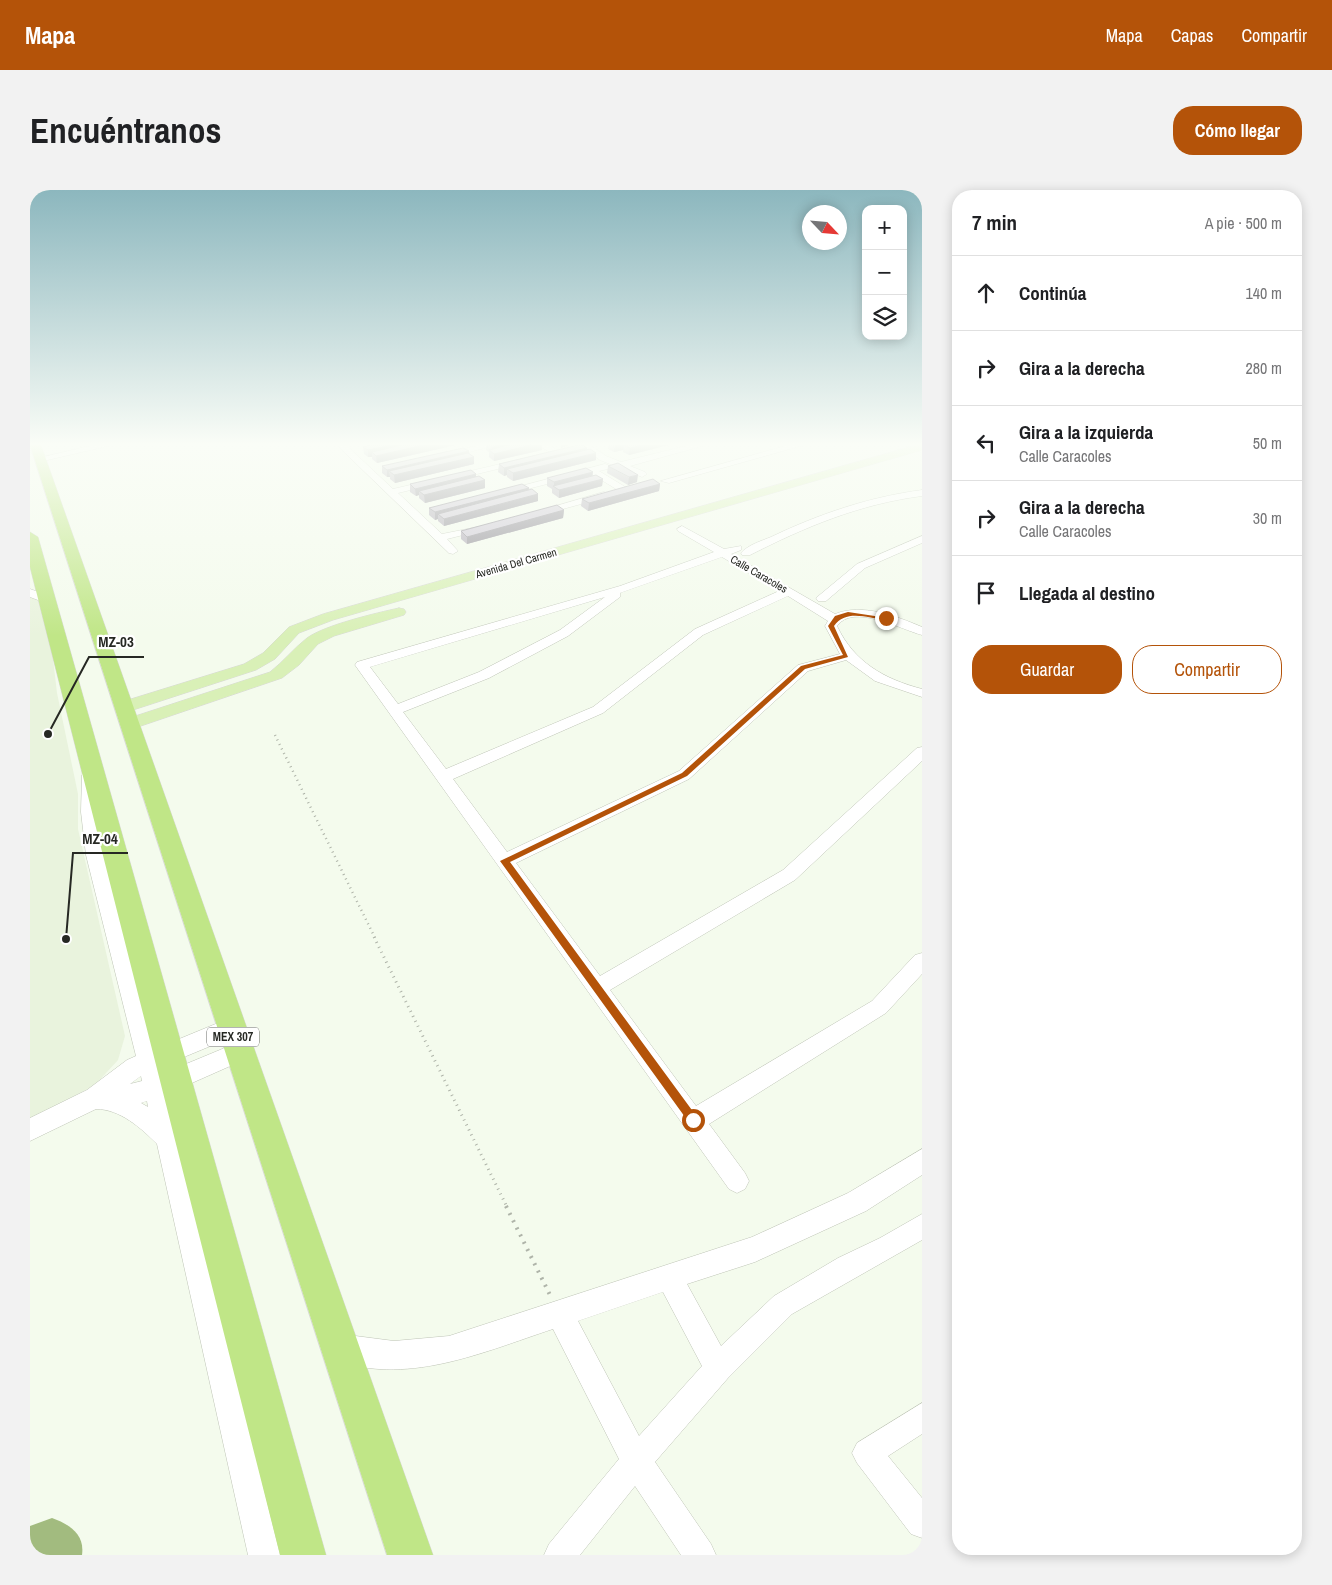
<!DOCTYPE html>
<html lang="es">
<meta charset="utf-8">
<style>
body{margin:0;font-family:"Archivo Narrow",sans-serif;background:#f2f2f2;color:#202124}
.controls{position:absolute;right:15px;top:15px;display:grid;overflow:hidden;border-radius:10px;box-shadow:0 2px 12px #0003}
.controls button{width:45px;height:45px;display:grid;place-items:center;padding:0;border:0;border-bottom:1px solid #e0e0e0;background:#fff;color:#202124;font:25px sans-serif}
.compass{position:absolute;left:772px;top:15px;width:45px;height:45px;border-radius:50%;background:#fff;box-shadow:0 2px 12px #0003;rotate:116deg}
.stop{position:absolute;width:15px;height:15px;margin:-11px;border:4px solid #b45309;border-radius:50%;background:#fff}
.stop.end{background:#b45309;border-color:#fff;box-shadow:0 1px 5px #0008}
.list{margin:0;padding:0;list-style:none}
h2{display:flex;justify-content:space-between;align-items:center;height:65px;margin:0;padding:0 20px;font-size:21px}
h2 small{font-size:16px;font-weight:400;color:#757577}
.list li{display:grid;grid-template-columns:32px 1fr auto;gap:15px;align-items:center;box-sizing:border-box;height:75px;padding:0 20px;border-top:1px solid #e0e0e0}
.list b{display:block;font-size:19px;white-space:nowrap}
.list p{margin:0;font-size:16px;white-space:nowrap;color:#757577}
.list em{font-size:16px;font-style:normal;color:#757577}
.actions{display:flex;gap:10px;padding:15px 20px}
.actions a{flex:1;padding:11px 0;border:1px solid #b45309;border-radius:20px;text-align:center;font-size:18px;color:#b45309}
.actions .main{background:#b45309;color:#fff}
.icon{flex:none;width:28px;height:28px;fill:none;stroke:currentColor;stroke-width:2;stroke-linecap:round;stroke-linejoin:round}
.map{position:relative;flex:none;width:892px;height:1365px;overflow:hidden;border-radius:20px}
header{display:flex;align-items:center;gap:30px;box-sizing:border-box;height:70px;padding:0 25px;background:#b45309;color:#fff}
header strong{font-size:24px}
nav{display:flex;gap:28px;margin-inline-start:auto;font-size:18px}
.intro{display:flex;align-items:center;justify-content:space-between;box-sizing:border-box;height:120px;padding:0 30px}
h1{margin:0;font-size:35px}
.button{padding:12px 22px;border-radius:20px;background:#b45309;color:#fff;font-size:18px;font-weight:700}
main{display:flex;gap:30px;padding:0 30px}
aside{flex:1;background:#fff;border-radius:20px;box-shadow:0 2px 12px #0003}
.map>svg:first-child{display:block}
</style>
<header>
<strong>Mapa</strong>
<nav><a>Mapa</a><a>Capas</a><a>Compartir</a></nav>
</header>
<div class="intro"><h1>Encuéntranos</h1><a class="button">Cómo llegar</a></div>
<main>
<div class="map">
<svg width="892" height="1365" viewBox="0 0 892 1365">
<rect width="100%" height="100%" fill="#f4fbed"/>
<!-- built -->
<path fill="#e9f3dd" d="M0,406L16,409L27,503L48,604V639L95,846L88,870L65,895L0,929Z"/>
<!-- water -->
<path fill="#a2bb7f" d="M22,1328C39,1334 55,1344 52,1365H0V1336Z"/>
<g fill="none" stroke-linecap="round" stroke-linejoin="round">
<!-- minor casing -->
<g stroke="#bfc5b7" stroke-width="1">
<path id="minor" d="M64,255H82L9,272L5,269Z
M307,255H316L363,299L492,269L497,272L368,303L412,344L457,335V339L417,349L428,361L423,364L419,363Z
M449,255H465L414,269L410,266Z
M508,255H519L534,264L527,266Z
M550,255H560L576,266L591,272L660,255H676L600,276L615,282L617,284L612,287L570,270Z
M759,255H774L639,293L631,291Z
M575,274L578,275V279L569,281L597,298V302H591L560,283L474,305L469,302Z
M892,300V306C830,314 775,337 720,365H712L711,363C718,355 731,351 741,347C789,324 839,307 892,300Z
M574,302L577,303V307L507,326L502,323Z
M652,336L694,359L711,356V360L701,364L805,424C832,413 866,426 892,437V445C870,439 823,413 807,436C824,472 854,489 892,499V507L845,491L816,470L778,481L659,589L486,673L570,786L753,680L887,558L892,557V571L765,690L580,800L666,916L842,811L885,765L892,763V784L856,823L679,934L715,983L719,991L715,999L707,1003L699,999L325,475L327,472L590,396L684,362L648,341L647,339ZM692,367L749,401L665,439L563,517L416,579L373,522L459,488L538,446L590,407V403ZM758,406L798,431L795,436L810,464L768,475L649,581L477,662L423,589L573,523L673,445ZM575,407L530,440L449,482L368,514L340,477Z
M892,346V353L835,378L796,411H788L786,408L827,374Z
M0,399L20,406L22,409L16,413L0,407Z
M60,580L65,581L68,585L67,622L74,665L125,859L200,828L207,831L210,838L207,845L130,877L132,884L209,852L216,855L220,862L216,869L137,904L250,1365H218L127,954C111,938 90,919 66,919L0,951V928L57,900L97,870L106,866L56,665L51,622L52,585L55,581ZM111,886L112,891L100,894ZM117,911L118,917L111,913Z
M892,959V985L836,1021L725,1072L657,1094L691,1156L744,1106L808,1068L850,1048L892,1024V1050L762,1124L698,1188L625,1272L681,1354L686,1365H651L605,1296L550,1365H514L519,1354L589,1269L523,1139C453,1162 374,1198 300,1168L296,1158L300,1148L310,1144L364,1151L419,1146L722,1047L818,1003ZM633,1102L672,1176L609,1246L548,1131Z
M892,1213V1244L858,1266L892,1308V1348L881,1344L827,1273L822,1263L827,1253Z"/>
</g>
<!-- major casing -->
<g stroke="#d8d8d7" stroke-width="1">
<path id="major" d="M886,255H892V260L303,430L269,443L245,469L226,480L100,521H88L85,517L88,513L214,474L233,463L259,437L293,424Z
M369,418L374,419L376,422L374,425L304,446L288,454L269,475L252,488L105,538H93L90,534L93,530L240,482C254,471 264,458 277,448C295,435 346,423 369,418Z"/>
</g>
<!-- highway casing -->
<g stroke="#d8d8d7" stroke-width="1">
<path id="highway" d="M0,255H11L403,1365H357Z
M0,342L8,347L296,1365H250L0,377Z"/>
</g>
<!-- path-far2 -->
<path stroke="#afb4a9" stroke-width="2.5" stroke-dasharray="1 4" stroke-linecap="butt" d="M245,545L345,748"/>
<!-- path-far1 -->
<path stroke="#afb4a9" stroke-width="3" stroke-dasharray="1 4.5" stroke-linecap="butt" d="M344,747L477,1017"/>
<!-- path -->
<path stroke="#afb4a9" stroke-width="4" stroke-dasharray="2 6" stroke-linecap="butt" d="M476,1016L521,1107"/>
<!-- minor -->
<use href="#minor" fill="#fff" fill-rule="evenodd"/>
<!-- major -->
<use href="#major" fill="#d9f0b7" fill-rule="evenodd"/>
<!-- highway -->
<use href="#highway" fill="#c0e687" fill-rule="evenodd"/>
</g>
<!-- wall -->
<path fill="#aea9b5" d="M426,255L347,273L342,269V267H338L334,264L333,257Z
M456,255H512V260L464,271L459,267V262L456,260Z
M579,255H639L599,265L593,262V260L584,262L578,259Z
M557,258V260L566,270L483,291L477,287V285L474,286L468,282L469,274Z
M439,263L444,267V274L365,293L360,289V287H357L352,283V276Z
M578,276L607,292L598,295L577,283Z
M563,286L573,289L572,296L529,308L522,303V299L517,296V288Z
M446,287L455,290V298L395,313L389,308V305L386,306L380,302V294Z
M630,294L629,301L558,321L551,316L552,309Z
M499,298L498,300L508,304V311L414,336L408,331V329L405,330L399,325V318Z
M534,320L533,328L437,354L431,349V341Z"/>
<!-- shaded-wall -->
<path fill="#8d8a93" d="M361,255H426L347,273L346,266L342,262V267H338V260Z
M468,255H498L462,262V257Z
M501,255H512V260L464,271V264Z
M531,255H540L531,258Z
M585,255H594L593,260L584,262Z
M594,255H639L599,265L600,259Z
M557,258L556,265L477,279V285L474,286V278Z
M439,261V268L444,267V274L365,293L364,285L359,281L360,287H357V280Z
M566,263V270L483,291V283Z
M563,282L562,290L524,297V292Z
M446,284V291L389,301V305L386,306L385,299Z
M608,285L607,292L598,295L599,287Z
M573,289L572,296L529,308V300Z
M455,290V298L395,313L394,305Z
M630,294L629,301L558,321L559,313Z
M499,298L498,306L408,324V329L405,330V322Z
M508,304V311L414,336V329Z
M534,320L533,328L437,354V347Z"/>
<!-- building -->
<path fill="#cac5d2" stroke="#8d8a93" d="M340,255H361L338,260L333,257Z
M372,255H393L346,266L342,262Z
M479,255H501L464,264L459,260Z
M548,255H552L557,258L474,278L469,274Z
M594,255H612L600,258Z
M433,258L439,261L357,280L352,276Z
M560,259L566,263L483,283L477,279Z
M438,263L444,267L364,285L359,281Z
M588,273L608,285L599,287L578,276Z
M556,278L563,282L524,292L517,288Z
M441,280L446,284L385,299L380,294Z
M566,285L573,289L529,300L523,296Z
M449,286L455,290L394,305L389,301Z
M623,289L630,294L559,313L552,309Z
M492,294L499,298L405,322L399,318Z
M502,299L508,304L414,329L408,324Z
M527,315L534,320L437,347L431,341Z"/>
<!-- sky -->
<linearGradient id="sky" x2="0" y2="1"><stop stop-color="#8cb7be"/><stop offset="0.57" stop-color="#fafdf7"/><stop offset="1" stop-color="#fafdf7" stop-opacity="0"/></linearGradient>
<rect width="892" height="446" fill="url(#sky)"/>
<!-- route -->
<path fill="#b45309" d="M818,422L858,428L856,430C837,428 816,419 804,436L818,467L775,479L657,586L480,672L667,927V934L663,936L660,934L470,671L652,583L771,476L813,465L798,436L805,426Z"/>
<g text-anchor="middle" stroke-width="4.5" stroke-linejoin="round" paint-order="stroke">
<!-- far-street labels -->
<g font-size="11" fill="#262823" stroke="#fff">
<text transform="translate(486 373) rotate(-16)" y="4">Avenida Del Carmen</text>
<text transform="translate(729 384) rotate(30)" y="4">Calle Caracoles</text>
</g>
<!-- shield labels -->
<rect fill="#fff" stroke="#676865" stroke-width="1" x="177" y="837.5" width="52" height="19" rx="4"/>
<g font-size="12" font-weight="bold" fill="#262823">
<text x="203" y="851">MEX 307</text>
</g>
</g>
<!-- callouts -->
<path fill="none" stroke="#262823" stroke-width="2" d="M18 544L59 467H114M36 749L43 663H98"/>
<g fill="#262823" stroke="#fff" stroke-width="2">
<circle cx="18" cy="544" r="5"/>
<circle cx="36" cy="749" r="5"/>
</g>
<g font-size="15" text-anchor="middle" font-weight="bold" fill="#262823" stroke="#fff" stroke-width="4.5" stroke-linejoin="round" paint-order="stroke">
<text x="86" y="457">MZ-03</text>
<text x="70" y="654">MZ-04</text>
</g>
</svg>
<div class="controls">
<button>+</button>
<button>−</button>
<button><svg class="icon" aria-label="layers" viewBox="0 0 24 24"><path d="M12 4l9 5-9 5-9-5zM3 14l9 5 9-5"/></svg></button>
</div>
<svg class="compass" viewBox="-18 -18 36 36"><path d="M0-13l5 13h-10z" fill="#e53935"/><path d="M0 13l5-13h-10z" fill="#757577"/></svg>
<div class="stop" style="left:663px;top:930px"></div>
<div class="stop end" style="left:856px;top:428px"></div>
</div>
<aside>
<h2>7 min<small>A pie · 500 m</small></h2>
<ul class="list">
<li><svg class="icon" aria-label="ahead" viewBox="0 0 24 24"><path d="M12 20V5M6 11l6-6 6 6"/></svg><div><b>Continúa</b></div><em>140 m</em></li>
<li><svg class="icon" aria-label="right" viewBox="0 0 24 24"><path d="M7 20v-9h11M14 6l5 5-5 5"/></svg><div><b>Gira a la derecha</b></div><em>280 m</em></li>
<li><svg class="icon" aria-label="left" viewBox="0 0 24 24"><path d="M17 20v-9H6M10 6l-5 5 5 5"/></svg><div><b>Gira a la izquierda</b><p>Calle Caracoles</p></div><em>50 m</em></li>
<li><svg class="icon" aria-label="right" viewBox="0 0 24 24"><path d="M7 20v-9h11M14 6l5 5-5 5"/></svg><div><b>Gira a la derecha</b><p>Calle Caracoles</p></div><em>30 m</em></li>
<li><svg class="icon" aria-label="arrive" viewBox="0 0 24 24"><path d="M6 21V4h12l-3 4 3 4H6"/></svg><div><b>Llegada al destino</b></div></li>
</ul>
<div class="actions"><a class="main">Guardar</a><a>Compartir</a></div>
</aside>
</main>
